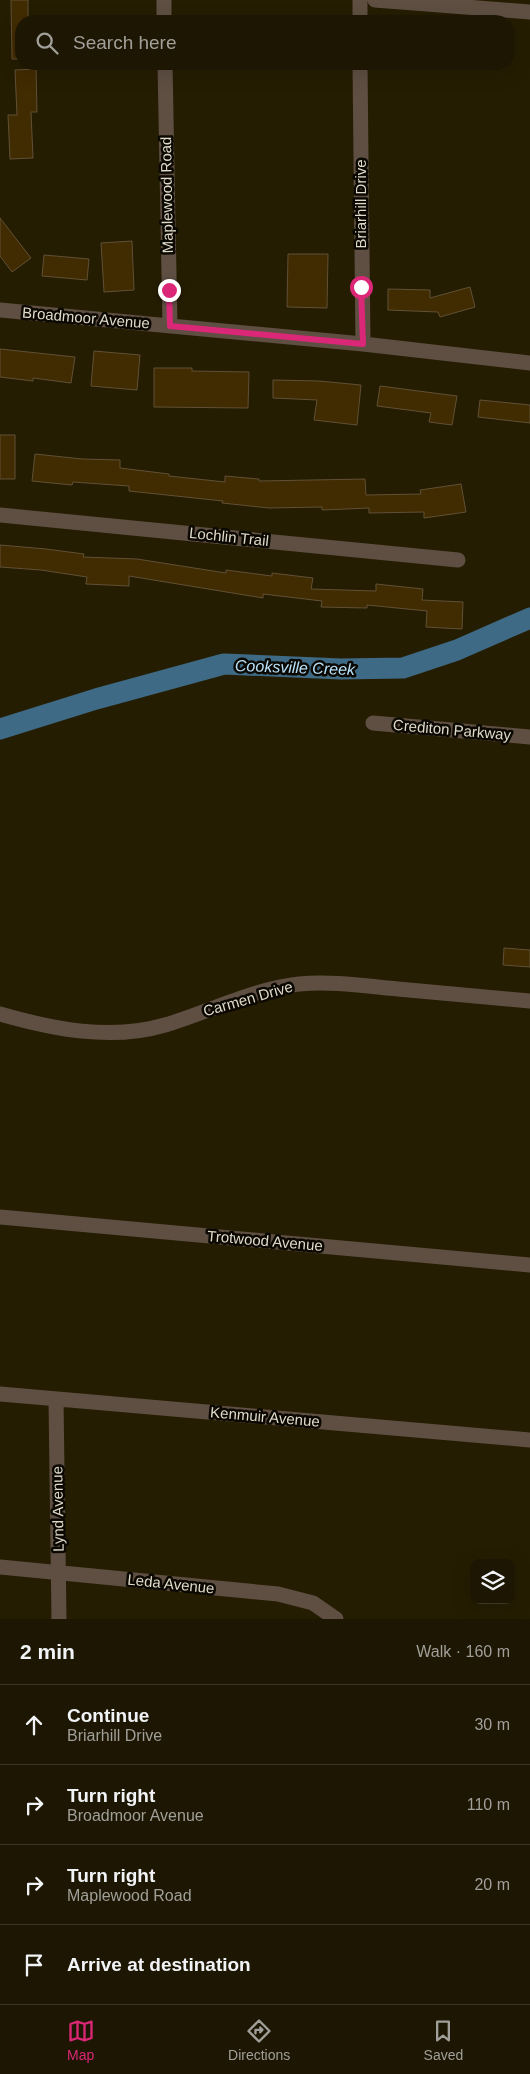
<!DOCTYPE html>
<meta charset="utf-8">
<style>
body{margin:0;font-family:Helvetica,sans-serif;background:#251f0c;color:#f1f3f6}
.controls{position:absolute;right:15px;bottom:15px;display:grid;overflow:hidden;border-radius:10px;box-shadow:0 5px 20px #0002}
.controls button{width:45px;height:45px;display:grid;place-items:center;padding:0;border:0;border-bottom:1px solid #3a3524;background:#1c1602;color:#f1f3f6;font:25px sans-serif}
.stop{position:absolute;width:15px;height:15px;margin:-11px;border:4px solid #db2777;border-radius:50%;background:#fff}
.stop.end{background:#db2777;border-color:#fff;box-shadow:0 1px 5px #0008}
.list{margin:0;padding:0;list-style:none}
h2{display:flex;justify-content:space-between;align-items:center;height:65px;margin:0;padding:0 20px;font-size:21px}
h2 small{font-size:16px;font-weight:400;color:#a09f99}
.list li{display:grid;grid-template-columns:32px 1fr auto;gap:15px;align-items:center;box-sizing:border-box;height:80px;padding:0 20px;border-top:1px solid #3a3524}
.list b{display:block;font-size:19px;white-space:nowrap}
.list p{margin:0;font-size:16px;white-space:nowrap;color:#a09f99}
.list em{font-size:16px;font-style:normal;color:#a09f99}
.icon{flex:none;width:28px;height:28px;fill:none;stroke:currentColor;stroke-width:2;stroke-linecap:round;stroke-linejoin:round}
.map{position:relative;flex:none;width:530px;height:1619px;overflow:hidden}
.search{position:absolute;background:#1c1602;box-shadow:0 5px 20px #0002;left:15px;right:15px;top:15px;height:55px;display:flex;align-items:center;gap:12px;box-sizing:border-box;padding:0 18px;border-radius:20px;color:#a09f99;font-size:19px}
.sheet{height:385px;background:#1c1602}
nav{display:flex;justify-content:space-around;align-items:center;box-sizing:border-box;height:70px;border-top:1px solid #3a3524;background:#1c1602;font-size:14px;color:#a09f99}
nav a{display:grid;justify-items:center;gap:2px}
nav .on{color:#db2777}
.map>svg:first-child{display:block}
</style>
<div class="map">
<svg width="530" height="1619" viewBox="0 0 530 1619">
<rect width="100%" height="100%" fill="#251d02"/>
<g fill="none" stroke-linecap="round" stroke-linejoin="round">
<!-- river -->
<path stroke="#3e6a85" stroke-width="21" d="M0,729L96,699L224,664L341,669L403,668L457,650L530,618"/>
</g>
<!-- building -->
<path fill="#412b00" stroke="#605036" d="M11,0H28V21H21V59H12Z
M36,69L37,112H31L33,158L10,159L8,115H17L15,70Z
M0,218L31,258L12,272L0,256Z
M132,241L134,290L104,292L101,243Z
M288,254H328L327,308L287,307Z
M44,255L89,259L87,280L42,276Z
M470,287L475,307L440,317L438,312L388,310V289L430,290V298Z
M0,349L75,357L71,383L33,378V381L0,377Z
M94,351L140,355L137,390L91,386Z
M154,368H192V371L249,372L248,408L154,407Z
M273,380L319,381L361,385L357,425L314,420L317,400L273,398Z
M380,386L457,396L452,425L429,422L431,413L377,406Z
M480,400L530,405V423L478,417Z
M0,435H15V479H0Z
M35,454L82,459L120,460V468L169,474V476L225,482V476L259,479V481L365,479L366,495L421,494L420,490L461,484L466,512L424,518V512L369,513V508L322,510V507L269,508L222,503L223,501L129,491V486L73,482L72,485L32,481Z
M0,545L46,549L84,554L83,557L137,559L226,573V570L272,576V573L313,578L311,589L376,591V584L423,589L422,600L463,602L462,629L426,627L427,611L367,605V608L321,607L322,601L263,594V598L129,576V586L86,584L87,577L41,570L0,567Z
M504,948L530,950V967L503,965Z"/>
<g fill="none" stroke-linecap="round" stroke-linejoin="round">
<!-- minor -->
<path stroke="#5f4f43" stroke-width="15" d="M164,0V21
M360,0V21
M375,0L530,12
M165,64L170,326
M360,64L363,344
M0,310L363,344L530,363
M0,515L458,560
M373,723L530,737
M0,1014C52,1029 111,1041 165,1025C209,1012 253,989 299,984C332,981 365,986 398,989C442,993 486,997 530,1001
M0,1217L530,1265
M0,1394L530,1440
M56,1399L59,1619
M0,1567L278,1594L313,1603L336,1619"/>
</g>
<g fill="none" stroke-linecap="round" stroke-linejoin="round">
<!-- route -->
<path stroke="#db2777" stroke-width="6" d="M169,290L170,326L363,344L361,287"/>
</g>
<g text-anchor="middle" stroke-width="5" stroke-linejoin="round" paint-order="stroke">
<!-- street labels -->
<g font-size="15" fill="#dfdaca" stroke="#0b0801">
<text transform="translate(167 195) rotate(-91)" y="5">Maplewood Road</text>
<text transform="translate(361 204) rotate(-90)" y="5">Briarhill Drive</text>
<text transform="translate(86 318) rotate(5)" y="5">Broadmoor Avenue</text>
<text transform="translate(229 537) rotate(6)" y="5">Lochlin Trail</text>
<text transform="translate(452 730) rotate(5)" y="5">Crediton Parkway</text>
<text transform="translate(248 999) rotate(-16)" y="5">Carmen Drive</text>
<text transform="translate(265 1241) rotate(5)" y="5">Trotwood Avenue</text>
<text transform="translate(265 1417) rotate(5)" y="5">Kenmuir Avenue</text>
<text transform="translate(58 1509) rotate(-91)" y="5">Lynd Avenue</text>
<text transform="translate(171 1584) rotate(6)" y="5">Leda Avenue</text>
</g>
<!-- water labels -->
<g font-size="16" font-style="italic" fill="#b7e1fb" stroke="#0b0801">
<text transform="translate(295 667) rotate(2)" y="6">Cooksville Creek</text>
</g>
</g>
</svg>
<div class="controls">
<button><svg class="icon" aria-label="layers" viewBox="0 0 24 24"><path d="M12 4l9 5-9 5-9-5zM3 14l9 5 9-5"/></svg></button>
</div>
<div class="stop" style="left:361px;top:287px"></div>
<div class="stop end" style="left:169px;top:290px"></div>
<div class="search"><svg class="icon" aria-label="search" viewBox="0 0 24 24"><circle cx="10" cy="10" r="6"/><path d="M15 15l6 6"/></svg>Search here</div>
</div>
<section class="sheet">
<h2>2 min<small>Walk · 160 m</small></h2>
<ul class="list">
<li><svg class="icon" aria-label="ahead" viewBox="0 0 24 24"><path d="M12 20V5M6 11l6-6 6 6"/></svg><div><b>Continue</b><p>Briarhill Drive</p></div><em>30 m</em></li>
<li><svg class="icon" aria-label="right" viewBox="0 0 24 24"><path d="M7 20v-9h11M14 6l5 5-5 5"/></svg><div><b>Turn right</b><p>Broadmoor Avenue</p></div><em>110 m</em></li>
<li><svg class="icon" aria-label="right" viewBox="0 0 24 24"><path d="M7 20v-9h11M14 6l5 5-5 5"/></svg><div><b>Turn right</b><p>Maplewood Road</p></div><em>20 m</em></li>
<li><svg class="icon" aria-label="arrive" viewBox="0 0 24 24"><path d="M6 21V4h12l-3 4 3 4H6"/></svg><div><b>Arrive at destination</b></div></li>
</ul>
</section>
<nav>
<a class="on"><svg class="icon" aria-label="map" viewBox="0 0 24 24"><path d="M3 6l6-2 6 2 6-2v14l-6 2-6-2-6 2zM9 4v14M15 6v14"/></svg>Map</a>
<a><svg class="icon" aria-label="directions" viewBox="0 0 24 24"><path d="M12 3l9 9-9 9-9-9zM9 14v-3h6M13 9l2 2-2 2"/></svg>Directions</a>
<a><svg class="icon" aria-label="saved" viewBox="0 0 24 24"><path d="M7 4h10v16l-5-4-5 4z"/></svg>Saved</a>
</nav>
